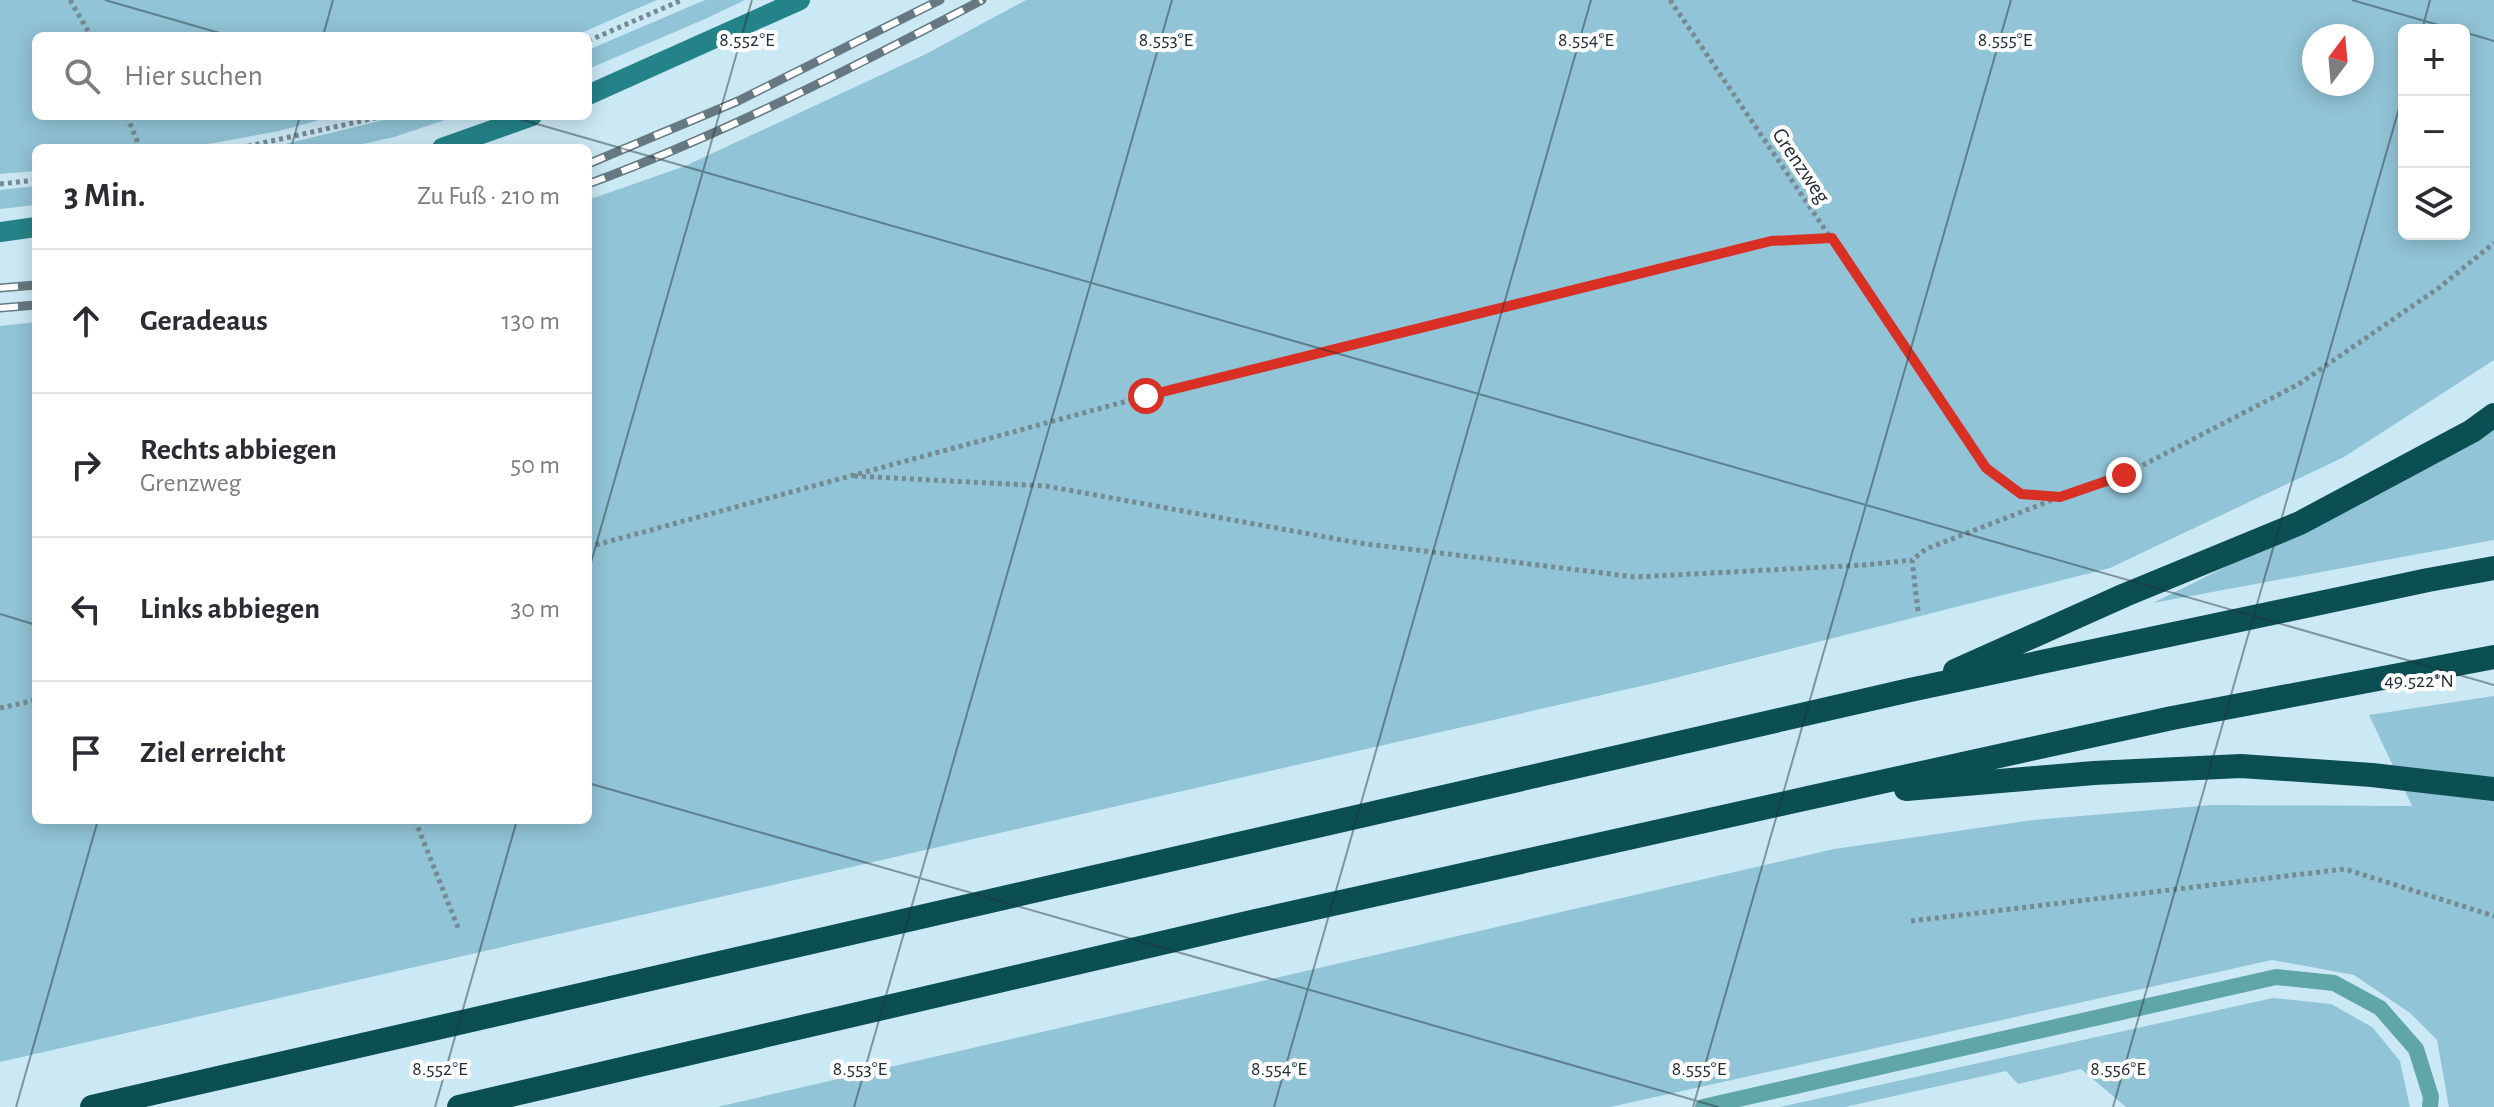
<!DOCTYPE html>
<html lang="de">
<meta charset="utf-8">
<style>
body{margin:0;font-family:"Alegreya Sans",sans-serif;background:#f2f2f3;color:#2b2b33}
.controls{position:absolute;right:24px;top:24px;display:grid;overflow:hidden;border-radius:12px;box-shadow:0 4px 20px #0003}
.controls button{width:72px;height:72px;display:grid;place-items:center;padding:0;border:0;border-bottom:2px solid #e1e1e2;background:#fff;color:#2b2b33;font:40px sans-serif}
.compass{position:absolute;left:2302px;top:24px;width:72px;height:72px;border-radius:50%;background:#fff;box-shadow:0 4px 20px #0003;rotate:16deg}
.stop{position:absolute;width:24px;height:24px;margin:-18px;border:6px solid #d93025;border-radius:50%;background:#fff}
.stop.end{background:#d93025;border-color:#fff;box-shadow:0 2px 8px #0008}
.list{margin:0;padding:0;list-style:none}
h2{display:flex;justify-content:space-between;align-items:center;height:104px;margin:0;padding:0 32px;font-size:34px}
h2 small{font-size:26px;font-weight:400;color:#7c7c81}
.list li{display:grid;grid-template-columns:52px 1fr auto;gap:24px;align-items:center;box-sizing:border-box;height:144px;padding:0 32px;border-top:2px solid #e1e1e2}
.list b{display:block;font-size:30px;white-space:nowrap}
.list p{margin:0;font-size:26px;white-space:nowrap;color:#7c7c81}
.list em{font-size:26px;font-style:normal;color:#7c7c81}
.icon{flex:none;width:44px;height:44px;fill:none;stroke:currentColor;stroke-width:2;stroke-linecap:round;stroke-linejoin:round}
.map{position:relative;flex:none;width:2494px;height:1107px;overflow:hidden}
.search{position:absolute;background:#fff;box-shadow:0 4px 20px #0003;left:32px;top:32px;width:560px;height:88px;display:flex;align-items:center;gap:20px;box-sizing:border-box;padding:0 28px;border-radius:12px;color:#7c7c81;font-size:30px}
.panel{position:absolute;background:#fff;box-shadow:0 4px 20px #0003;left:32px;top:144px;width:560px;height:680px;border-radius:12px}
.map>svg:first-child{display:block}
</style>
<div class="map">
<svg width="2494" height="1107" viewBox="0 0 2494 1107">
<rect width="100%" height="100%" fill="#cbe9f5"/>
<!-- green -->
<path fill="#91c4d6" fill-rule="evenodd" d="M0,0H657L574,36H36V116H334L279,131L186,148H36V171L0,174Z
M705,0H745L705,19L588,69V50Z
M1026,0H2494V360L2344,457L2110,568L1663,681L0,1062V326L36,322V820H588V200L685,166L926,54ZM2404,30H2464V234H2404ZM2314,36H2362V84H2314Z
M400,116H457L394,137L345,148H269Z
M36,186V205L0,209V190Z
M2494,426V540L2153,603L2456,452Z
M2494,696V1107H2449L2437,1040L2410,1013L2354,975L2272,960L1610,1107H717L1834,849L2033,820L2212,805L2412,806L2369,715Z
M2273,998L2331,1004L2372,1027L2400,1061L2410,1107H2126L2081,1069L2018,1084L2006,1071L1845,1107H1780Z"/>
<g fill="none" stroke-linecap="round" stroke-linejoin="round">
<!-- path -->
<path stroke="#768a92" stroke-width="5" stroke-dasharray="4 4" stroke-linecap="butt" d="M70,0L91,36
M1670,0L1986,468L2021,494L2060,497L2124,475L2299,384L2440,287L2494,243
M588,41L682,0
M127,116L140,148
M240,148L384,116
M0,184L36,180
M854,476L1046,486L1359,543L1635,577L1864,565L1912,560
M588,547L1146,396L1771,241L1832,238
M1918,611L1912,560L1926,549L2055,499
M0,708L36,700
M415,820L459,930
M1911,921L2345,869L2494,916"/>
<!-- lane -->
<path stroke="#60a6a9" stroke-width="16" d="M1703,1107L2276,977L2334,983L2380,1008L2416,1049L2431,1097L2430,1107"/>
<!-- secondary -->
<path stroke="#248388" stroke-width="20" d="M588,95L800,0
M442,148L532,116
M0,232L36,227"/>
<!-- highway -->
<path stroke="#0b4f52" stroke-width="24" d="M1955,671L2125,595L2300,523L2472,431L2494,415
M1906,789L2094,773L2241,766L2372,775L2494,789
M92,1107L1910,690L2428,580L2494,568
M459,1107L1256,921L1808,798L2172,718L2494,657"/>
<!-- rail casing -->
<g stroke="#667980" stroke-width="9">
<path id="rail" d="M588,164L738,101L940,0
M588,184C724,134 854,67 982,0
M0,288L36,285
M0,308L36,305"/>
</g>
<!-- rail -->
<use href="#rail" stroke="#fff" stroke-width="6" stroke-dasharray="18" stroke-linecap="butt"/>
</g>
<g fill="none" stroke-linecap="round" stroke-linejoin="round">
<!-- route -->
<path stroke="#d93025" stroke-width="10" d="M1146,396L1771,241L1832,238L1986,468L2021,494L2060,497L2124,475"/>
</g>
<!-- ticks -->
<path fill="none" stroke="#222e32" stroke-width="2" stroke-opacity="0.45" d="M105,0L230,36M2352,0L2456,30M2422,30L2430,0M2464,32L2494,41M323,36L333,0M509,116L2494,685M291,148L300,116M588,573L752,0M0,614L36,625M588,783L1718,1107M16,1107L98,820M435,1107L517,820M854,1107L1172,0M1274,1107L1591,0M1693,1107L2011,0M2113,1107L2404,91"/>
<g text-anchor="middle" stroke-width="8" stroke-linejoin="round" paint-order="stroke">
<!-- street labels -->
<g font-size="22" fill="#222e32" stroke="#fff">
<text transform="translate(1802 165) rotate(56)" y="8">Grenzweg</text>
</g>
</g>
<g font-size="20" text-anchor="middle" fill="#222e32" stroke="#fff" stroke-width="8" stroke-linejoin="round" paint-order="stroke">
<text x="747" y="46">8.552°E</text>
<text x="1166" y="46">8.553°E</text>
<text x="1586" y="46">8.554°E</text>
<text x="2005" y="46">8.555°E</text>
<text x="2419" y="687">49.522°N</text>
<text x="440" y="1075">8.552°E</text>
<text x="860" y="1075">8.553°E</text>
<text x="1279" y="1075">8.554°E</text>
<text x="1699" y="1075">8.555°E</text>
<text x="2118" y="1075">8.556°E</text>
</g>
</svg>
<div class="controls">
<button>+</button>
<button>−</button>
<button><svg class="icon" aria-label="layers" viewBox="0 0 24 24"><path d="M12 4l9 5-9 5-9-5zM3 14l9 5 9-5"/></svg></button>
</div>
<svg class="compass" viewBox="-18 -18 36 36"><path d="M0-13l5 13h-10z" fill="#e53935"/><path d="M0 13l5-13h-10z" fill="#7c7c81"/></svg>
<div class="stop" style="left:1146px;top:396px"></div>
<div class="stop end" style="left:2124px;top:475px"></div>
<div class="search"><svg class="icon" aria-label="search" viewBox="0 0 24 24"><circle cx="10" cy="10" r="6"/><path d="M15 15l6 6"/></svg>Hier suchen</div>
<section class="panel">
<h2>3 Min.<small>Zu Fuß · 210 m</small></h2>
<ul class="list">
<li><svg class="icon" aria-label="ahead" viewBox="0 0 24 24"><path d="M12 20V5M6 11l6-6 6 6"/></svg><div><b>Geradeaus</b></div><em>130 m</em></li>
<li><svg class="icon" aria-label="right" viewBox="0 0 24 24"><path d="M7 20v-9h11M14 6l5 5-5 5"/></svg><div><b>Rechts abbiegen</b><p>Grenzweg</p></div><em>50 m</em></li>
<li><svg class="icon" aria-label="left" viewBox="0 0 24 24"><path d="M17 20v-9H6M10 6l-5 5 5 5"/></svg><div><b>Links abbiegen</b></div><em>30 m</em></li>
<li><svg class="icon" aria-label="arrive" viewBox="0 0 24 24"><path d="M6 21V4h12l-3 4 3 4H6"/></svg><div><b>Ziel erreicht</b></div></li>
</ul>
</section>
</div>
